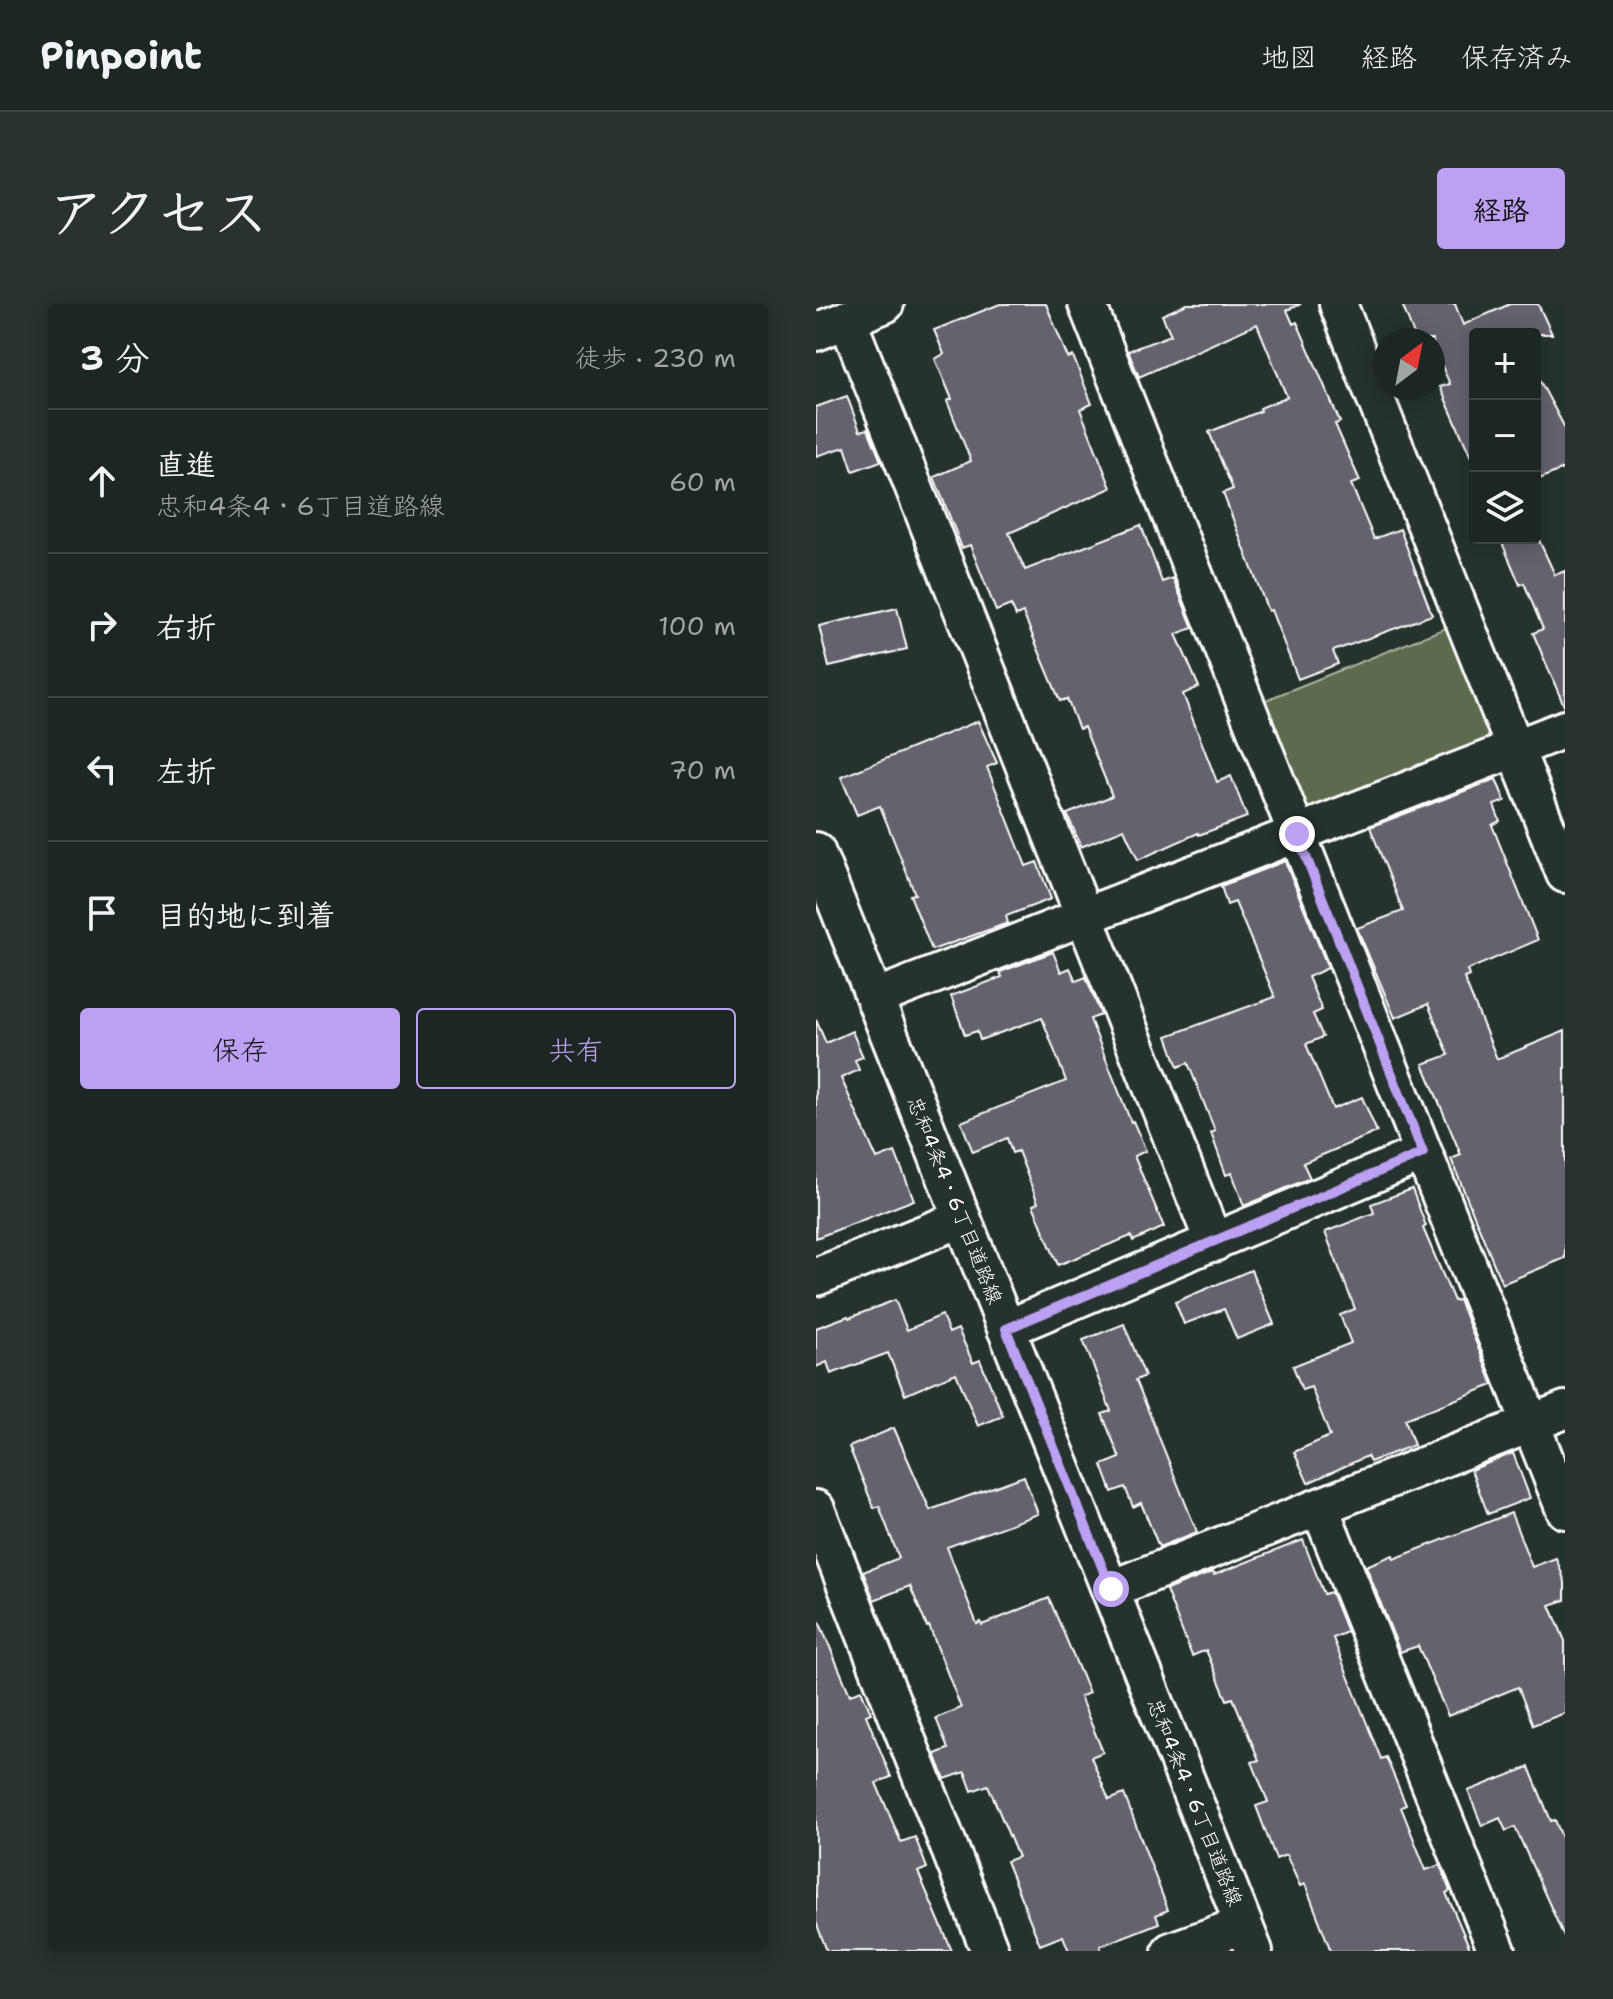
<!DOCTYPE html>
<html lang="ja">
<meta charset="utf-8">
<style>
body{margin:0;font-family:"Shantell Sans","Klee One",sans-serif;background:#29322f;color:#f1f3f6}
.controls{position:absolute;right:24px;top:24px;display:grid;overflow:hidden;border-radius:8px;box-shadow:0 4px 20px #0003}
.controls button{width:72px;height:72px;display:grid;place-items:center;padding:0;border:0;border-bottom:2px solid #3a4340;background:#1c2622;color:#f1f3f6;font:40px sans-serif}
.compass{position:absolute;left:557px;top:24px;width:72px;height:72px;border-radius:50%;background:#1c2622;box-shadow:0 4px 20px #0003;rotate:32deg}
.stop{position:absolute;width:24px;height:24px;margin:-18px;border:6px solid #bca0f2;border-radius:50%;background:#fff}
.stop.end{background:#bca0f2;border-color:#fff;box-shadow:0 2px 8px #0008}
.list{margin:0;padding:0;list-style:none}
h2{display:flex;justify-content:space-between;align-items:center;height:104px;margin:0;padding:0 32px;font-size:34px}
h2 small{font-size:26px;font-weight:400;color:#a0a5a5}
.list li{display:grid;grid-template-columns:52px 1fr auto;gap:24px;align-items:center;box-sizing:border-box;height:144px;padding:0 32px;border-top:2px solid #3a4340}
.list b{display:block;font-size:30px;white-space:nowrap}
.list p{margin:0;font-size:26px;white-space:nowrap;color:#a0a5a5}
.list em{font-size:26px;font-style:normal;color:#a0a5a5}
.actions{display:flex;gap:16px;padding:24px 32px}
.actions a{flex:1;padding:18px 0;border:2px solid #bca0f2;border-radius:8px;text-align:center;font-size:28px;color:#bca0f2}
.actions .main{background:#bca0f2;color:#111}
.icon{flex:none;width:44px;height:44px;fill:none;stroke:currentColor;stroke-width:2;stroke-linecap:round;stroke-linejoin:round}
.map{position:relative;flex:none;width:749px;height:1647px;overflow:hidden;border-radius:8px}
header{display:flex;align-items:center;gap:48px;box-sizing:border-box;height:112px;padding:0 40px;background:#1c2622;border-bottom:2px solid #3a4340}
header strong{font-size:38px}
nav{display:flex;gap:44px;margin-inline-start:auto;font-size:28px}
.intro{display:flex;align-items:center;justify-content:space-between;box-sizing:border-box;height:192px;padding:0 48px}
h1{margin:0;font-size:56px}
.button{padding:20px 36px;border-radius:8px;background:#bca0f2;color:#111;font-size:28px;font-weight:700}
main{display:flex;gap:48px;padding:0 48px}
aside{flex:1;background:#1c2622;border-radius:8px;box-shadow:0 4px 20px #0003}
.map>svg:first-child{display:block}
</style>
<header>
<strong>Pinpoint</strong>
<nav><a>地図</a><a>経路</a><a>保存済み</a></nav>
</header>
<div class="intro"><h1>アクセス</h1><a class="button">経路</a></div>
<main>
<aside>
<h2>3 分<small>徒歩 · 230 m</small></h2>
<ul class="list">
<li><svg class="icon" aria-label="ahead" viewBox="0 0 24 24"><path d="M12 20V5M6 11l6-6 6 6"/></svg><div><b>直進</b><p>忠和4条4・6丁目道路線</p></div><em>60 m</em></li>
<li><svg class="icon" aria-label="right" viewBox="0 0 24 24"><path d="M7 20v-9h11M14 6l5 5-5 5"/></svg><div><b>右折</b></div><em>100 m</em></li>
<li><svg class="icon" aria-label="left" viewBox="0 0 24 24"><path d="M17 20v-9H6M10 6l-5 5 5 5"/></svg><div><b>左折</b></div><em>70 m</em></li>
<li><svg class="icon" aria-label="arrive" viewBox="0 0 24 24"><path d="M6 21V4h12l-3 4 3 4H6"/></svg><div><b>目的地に到着</b></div></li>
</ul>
<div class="actions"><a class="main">保存</a><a>共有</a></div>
</aside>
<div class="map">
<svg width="749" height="1647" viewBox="0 0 749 1647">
<rect width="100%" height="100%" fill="#26332d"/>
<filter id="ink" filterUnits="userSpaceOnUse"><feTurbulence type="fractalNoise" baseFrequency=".0125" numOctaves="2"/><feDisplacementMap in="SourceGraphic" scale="16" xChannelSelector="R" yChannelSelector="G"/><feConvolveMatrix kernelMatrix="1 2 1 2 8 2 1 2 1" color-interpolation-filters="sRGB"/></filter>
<g filter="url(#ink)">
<!-- green -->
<path fill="#5b6b4d" stroke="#adb5a6" stroke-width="2" d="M647,317L699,445L481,530L432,403Z"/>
<!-- building -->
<path fill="#65626e" stroke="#fff" stroke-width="2" d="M184,0H230L252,54L257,52L276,100L264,105L295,184L193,229L209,266L325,221L346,278L357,274L377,324L360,330L383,383L367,390L401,478L415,472L431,513L383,531L382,529L322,556L308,525L265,543L251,510L296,492L268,423L263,425L251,395L244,397L207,309L200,312L195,301L180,307L154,241L146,244L118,173L155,157L131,97L136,95L119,55L128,50L118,26Z
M371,0H485L471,6L477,20L481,18L524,118L519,120L544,177L535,180L558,235L584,225L616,311L517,347L522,360L482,375L455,306L452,307L407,189L417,185L393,128L445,107L444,104L471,93L441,20L323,73L312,47L355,31L346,11Z
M586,0H639L647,21L694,0H722L736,30H659V162L624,83L634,80L617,42V36H600Z
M719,68L749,124V164L719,177Z
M31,92L44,127L52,125L65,157L37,167L29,143L0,152V103Z
M684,234H722L739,271L749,267V404L717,329L727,325L708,279L704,281Z
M81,304L91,345L13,363L3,322Z
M162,417L181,459L171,463L210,562L221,558L235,595L190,612L192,619L116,646L94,591L99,590L64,502L41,511L25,473Z
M680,475L689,497L678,501L684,517L676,521L722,636L651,666L653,672L648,674L681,755L749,727V954L686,980L635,855L645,851L607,760L633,751L612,700L579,714L541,624L587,607L554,523Z
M469,557L512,664L492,673L506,706L497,710L507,733L490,740L517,805L546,793L561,828L487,859L494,874L428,902L416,869L410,871L395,829L399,827L372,759L362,763L351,732L459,693L419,598L411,601L405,582Z
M237,648L245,668L254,664L260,677L270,673L285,711L274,715L315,818L317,817L330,847L318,852L348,923L317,937L315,932L242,961L217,901L222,899L202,847L196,849L191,834L157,848L145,818L250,777L226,714L164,736L161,727L149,731L135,692L186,673L184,668Z
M0,716L10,739L36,727L47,753L39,756L43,766L25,774L61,855L79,848L98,896L0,934Z
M596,885L610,922L607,924L638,997L643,996L677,1081L589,1115L598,1141L554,1158L551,1152L492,1179L478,1148L514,1132L495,1083L486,1086L477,1062L535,1039L524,1011L539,1005L509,928L558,909L555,900Z
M435,966L458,1020L421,1035L408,1005L368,1020L359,998Z
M79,996L91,1026L126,1011L133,1029L142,1025L157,1059L164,1056L187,1112L162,1122L140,1069L89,1091L72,1049L15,1070L11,1058L0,1063V1024L32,1012L33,1014Z
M308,1020L329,1072L320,1076L381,1228L343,1243L325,1199L317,1203L309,1183L296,1188L286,1161L304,1154L286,1110L295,1107L267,1036Z
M78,1124L114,1206L208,1172L222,1210L131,1243L161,1320L165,1318L166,1321L233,1294L273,1389L264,1393L287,1448L275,1453L293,1496L308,1490L352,1606L340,1611L343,1619L284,1642L286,1647H253L247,1632L224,1641L190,1557L202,1553L172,1481L156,1487L149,1468L129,1475L119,1450L132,1445L120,1414L145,1404L113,1322L111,1323L94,1282L58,1296L47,1268L83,1254L63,1202L58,1204L33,1143Z
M697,1149L714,1194L672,1210L655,1166Z
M695,1209L716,1263L740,1254L749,1278V1296L734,1301L749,1337V1409L717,1421L702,1383L632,1412L602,1342L584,1348L550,1262L577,1251L578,1255Z
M487,1236L508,1290L515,1288L531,1328L517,1334L565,1455L570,1453L590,1501L585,1503L610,1566L624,1561L634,1587L630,1589L655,1647H515L489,1580L484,1582L470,1551L460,1555L440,1502L452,1498L436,1458L443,1456L417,1394L411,1396L390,1346L376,1352L350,1286L397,1268L398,1271Z
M0,1310L34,1391L45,1386L55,1409L50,1411L75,1473L60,1479L85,1538L99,1533L111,1564L102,1568L136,1647H11L0,1618Z
M713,1463L735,1517L739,1516L749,1541V1635L699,1523L690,1527L684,1514L666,1522L652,1487Z"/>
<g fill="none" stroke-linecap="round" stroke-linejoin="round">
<!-- street casing -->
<g stroke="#fff" stroke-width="42">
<path id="street" d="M271,0L749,1206
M522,0L749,570
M31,15L398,939
M0,28L69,0
M0,547L438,1647
M59,694L749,425
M0,973L145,915
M190,1025L607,849
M504,1204L681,1647
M0,1205L174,1647
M295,1285L749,1106
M355,1647L427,1621"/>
</g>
<!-- street -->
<use href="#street" stroke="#26332d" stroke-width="36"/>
</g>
</g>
<g fill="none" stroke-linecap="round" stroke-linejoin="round" filter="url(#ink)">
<!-- route -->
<path stroke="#bca0f2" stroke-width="10" d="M295,1285L190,1025L607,849L481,530"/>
</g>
<g text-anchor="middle" stroke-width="7" stroke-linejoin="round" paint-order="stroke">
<!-- street labels -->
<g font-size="20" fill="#fff" stroke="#26332d">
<text transform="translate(139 896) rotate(68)" y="7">忠和4条4・6丁目道路線</text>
<text transform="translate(379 1498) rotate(68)" y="7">忠和4条4・6丁目道路線</text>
</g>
</g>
</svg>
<div class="controls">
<button>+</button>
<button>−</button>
<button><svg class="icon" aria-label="layers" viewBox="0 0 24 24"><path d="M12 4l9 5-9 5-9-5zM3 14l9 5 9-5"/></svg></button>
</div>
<svg class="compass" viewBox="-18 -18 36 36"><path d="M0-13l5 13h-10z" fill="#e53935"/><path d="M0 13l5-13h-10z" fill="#a0a5a5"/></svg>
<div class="stop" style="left:295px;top:1285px"></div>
<div class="stop end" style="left:481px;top:530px"></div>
</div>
</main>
